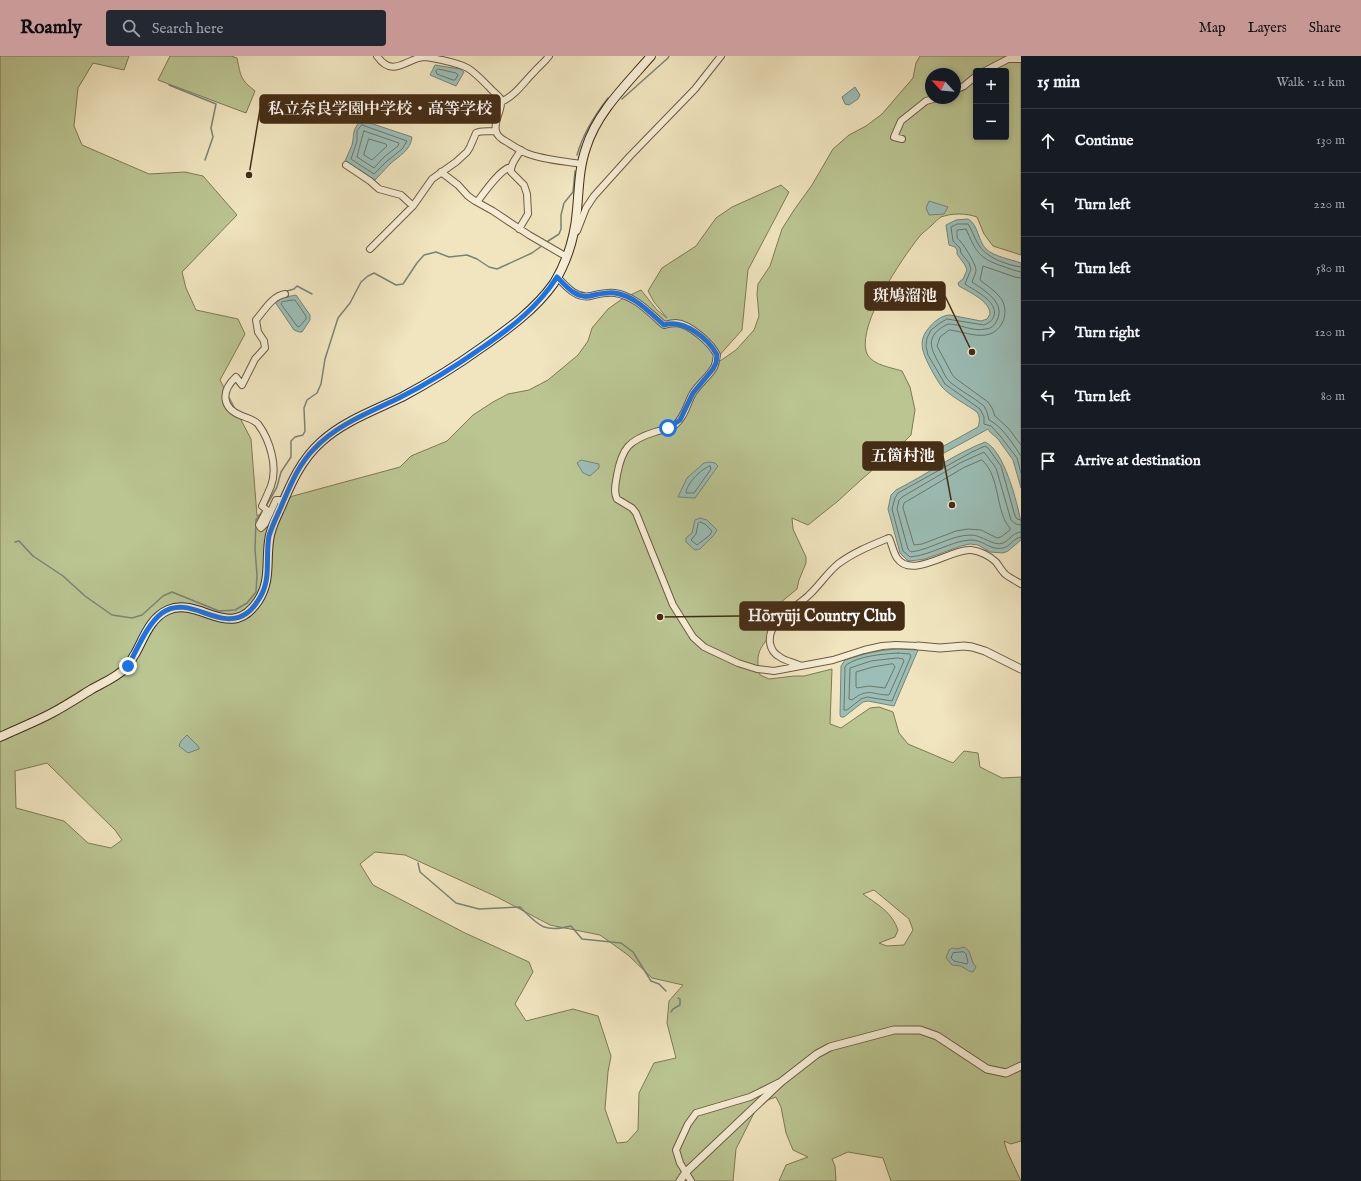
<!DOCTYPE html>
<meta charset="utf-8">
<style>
body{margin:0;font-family:"IM FELL English","Noto Serif JP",serif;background:#242831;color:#f1f3f6}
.controls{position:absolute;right:12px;top:12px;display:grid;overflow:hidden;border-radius:4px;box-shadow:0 2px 6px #0003}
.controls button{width:36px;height:36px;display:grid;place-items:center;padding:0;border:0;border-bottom:1px solid #363941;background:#171b24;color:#f1f3f6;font:20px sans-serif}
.compass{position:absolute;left:925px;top:12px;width:36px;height:36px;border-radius:50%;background:#171b24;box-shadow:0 2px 6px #0003;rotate:296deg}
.stop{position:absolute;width:12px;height:12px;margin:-9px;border:3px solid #1a73e8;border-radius:50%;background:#fff}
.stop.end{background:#1a73e8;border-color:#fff;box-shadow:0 1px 4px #0008}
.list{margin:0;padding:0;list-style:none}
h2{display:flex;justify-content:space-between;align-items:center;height:52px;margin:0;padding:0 16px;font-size:17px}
h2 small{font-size:13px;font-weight:400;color:#9ea1a6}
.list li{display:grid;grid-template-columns:26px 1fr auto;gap:12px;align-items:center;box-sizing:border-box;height:64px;padding:0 16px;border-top:1px solid #363941}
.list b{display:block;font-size:15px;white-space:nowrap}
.list em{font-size:13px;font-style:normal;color:#9ea1a6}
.icon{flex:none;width:22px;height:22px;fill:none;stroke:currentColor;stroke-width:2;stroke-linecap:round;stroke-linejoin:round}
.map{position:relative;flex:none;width:1021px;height:1125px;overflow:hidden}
header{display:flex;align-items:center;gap:24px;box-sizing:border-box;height:56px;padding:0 20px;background:#c59692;color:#111}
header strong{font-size:19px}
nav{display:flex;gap:22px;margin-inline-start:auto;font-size:14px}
.search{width:280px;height:36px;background:#242831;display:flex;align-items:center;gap:10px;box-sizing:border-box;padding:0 14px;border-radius:4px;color:#9ea1a6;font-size:15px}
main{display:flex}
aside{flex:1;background:#171b24}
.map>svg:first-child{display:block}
</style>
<header>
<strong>Roamly</strong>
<div class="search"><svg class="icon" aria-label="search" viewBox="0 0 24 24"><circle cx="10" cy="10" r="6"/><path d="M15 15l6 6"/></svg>Search here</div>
<nav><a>Map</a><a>Layers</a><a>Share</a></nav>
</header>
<main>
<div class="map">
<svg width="1021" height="1125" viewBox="0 0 1021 1125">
<rect width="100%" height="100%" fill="#f0e5bf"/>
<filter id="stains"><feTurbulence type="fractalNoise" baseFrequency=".005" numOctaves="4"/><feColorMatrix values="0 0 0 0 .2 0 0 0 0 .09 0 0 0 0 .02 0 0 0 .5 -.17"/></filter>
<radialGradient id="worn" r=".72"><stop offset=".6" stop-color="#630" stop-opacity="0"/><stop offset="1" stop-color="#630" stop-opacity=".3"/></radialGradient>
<!-- green -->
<path fill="#bac592" stroke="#7f7954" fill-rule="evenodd" d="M0,0H129L124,14L93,7L78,32L74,70L82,89L149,118L185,116L203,120L237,159L182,216L186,232L196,254L238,263L245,278L220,324L251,383L257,460L293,440L400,411L411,400L447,385L473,359L493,346L508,338L529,334L548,324L578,299L588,285L592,272L608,253L622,243L641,234L657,254L667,262L654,246L648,235L662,212L696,190L716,162L732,151L781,129L789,136L748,214L742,274L717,302L720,305L736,294L754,274L759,260L757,238L758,228L770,210L782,173L794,154L812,129L833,93L849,79L866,70L882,58L913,22L916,7L920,0H1021V199L993,190L984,178L977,161C966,157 952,157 941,161C938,163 935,166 932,169C928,173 922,177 919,181C901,204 859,266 866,295C870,309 890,311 902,315L910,331L915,354L911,379L898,392L862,423L838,445L808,469L792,462L793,473L806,501V507L799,524L797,533L780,547L775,564L769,573V581C757,595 756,602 760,619L769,623L794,620H804L832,613L830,668L841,672L870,652L879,651L893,656L899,677L908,688L953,707L964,695L978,697L980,711L1002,722L1021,721V1085L1011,1088L1004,1085L1007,1095L1021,1125H891L883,1102L848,1096L832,1103L835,1110L836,1125H779L786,1109L808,1101L793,1094L786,1077L781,1051L776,1041L759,1047L736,1093L733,1125H0ZM976,15H1006V81H976ZM931,18H955V42H931ZM47,707L115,774L122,784L111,792L88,787L64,765L16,752L15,715ZM375,796L405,799L497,841L550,869L600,879L628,899L652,922L683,929L669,945L667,967L676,1002L654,1007L639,1037L638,1074L627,1086L617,1087L605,1053L608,1016L611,1000L598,960L573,953L526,965L515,948L533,916L529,906L465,877L373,829L360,808ZM874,834L909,863L913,874L904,889L887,890L879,887L895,881L898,874C892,856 878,849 863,838Z
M170,0H231L237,2C241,21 240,23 255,35L246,57L158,24Z"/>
<!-- water -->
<path fill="#9bbeb7" stroke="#788476" d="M435,9L460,13L464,16L456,30L430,19Z
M855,31L860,39L858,43L849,49L845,48L842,41Z
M361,64L412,81C411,94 399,100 390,108C385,113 380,119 375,124L345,105C347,100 350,94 352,89C355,76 351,76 361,64Z
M929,145L948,151L944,158L929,159L926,152Z
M968,163C978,168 978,185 986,193C995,201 1010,203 1021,207V432L1013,404L998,383L990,376L988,373L933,403L932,400L942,391L978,371C980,365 980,361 977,356C967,349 950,340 942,331C938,326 935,320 932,315C925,301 916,287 928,273C933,266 942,259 950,259L981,265L987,263L990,258C990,245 969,236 959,230L958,227L963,223L967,214L965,209L957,198V194L955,191L949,189L946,169L956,164Z
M296,239L310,259V264L302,276H299L294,274L275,246L281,242Z
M985,386C1004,394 1017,446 1021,466C1021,471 1021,478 1021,484L1008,495L1003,497L990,496L978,489L970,488L961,490L925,503L910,505L907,504L900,497L888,453L891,439L896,434C926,419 954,398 985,386Z
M581,404L599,408V412L590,420L583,417L577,407Z
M710,406L715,407L718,410L695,442L678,441L687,422L704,407Z
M700,462L707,464L717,474C713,482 706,486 700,493L695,494L686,486V482L692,477L695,464Z
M898,593L918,594L894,650L868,645L863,646L844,661H841L840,659L841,610L845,604C863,598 879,594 898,593Z
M187,679L199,691V693L188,697L179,690L181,685Z
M964,891L969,895L973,907L976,911L973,916L969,915L961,910L952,909L946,902L949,894L952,892L957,893Z"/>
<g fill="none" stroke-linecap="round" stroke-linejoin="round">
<!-- shore -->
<path stroke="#707666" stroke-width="1" d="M438,13L456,17L458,19L455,24H453L437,18L436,15Z
M362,69L407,85L402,93L387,105L374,118L351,103L357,85V75Z
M364,75L399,87L398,90L384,101L374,112L357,101C358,97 363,77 364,75Z
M369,83L386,88L387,90L372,104L364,99Z
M1021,211C1006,209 985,201 978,188C974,181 972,174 968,168H957L951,171L953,185L960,192L961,197L969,207L971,213L965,228C975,235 998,245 994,260C992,265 989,267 984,269L947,263L940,267L931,274L927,282L926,290L928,299L945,328L980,353L984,361V368L991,370L1001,381L1017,402L1021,417
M1021,216C1015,215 1008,212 1002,210C978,202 976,195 966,173L957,174V182C962,185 976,208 976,214C976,218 973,222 972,226C984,234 1006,247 997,264C995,269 991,273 985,273C973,276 960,268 948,268C924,280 930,292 941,311C943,316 946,323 951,327C961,335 973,341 984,350L987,356L989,364C1002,370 1013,388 1021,400
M1021,222L1015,221L983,210L980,224C986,229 994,234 999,240C1011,253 1004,276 986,279C974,281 961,275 949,274L940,281L937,290L952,318L955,322L988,346L992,352L995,360L1009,373L1021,389
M293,244H295L306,260V263L299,271L297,270L281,248L282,246Z
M982,404C1001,421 995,456 1010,472V474L1001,481L997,482L981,474L968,473L956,475L922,488L914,489L903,452L904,447L963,412Z
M710,410L711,413L694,437H686C686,428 702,412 710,410Z
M1021,464L1017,463L1015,460L1001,410L988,392L985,390L972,396L898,437L895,442L892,453L903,495L910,501C932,499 951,485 970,484C983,483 990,495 1003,492C1010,491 1013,482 1021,481
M700,466L705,468L712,475L710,479L697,489L691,484L696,478L698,468Z
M1021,469L1016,468L1011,464L996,412L984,396L960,407L902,441L899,444L897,453L908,493L911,496C932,493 951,479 971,479C982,479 994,491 1003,487C1010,484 1012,477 1021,476
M898,597L910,598L911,600L892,645L867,641L861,643L847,654H844L845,611L846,609C859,600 882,598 898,597Z
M898,602L903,603L904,605L889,639C872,639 869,631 852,644L849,643L850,612L871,605Z
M893,608L895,611L885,632L869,630L857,632L856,631V616L873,611Z
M964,896L966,898L968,906L967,908L954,905L951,902L953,897Z"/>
<!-- stream -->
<path stroke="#788476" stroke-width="1.5" d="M169,29L216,48L211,72L213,81L205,104
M622,43L668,2L669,0
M577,99C583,78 594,60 608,42
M545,187L559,178L561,173V159L564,147L573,136L575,115
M288,241L287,235L294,233L297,230L312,238
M266,450L277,431L281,416L291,401V385L295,381L303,379L305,375L304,352L307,344L317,337L321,328L325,303L338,262L350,247L361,226L368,220L374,217L396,229L403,228L417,207L424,199L436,196L449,201L467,199L477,203L489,211L497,213L532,197L543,189
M15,486L19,485L33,500L63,520L85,540L112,559L132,562L142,559L163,540L172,536L219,555L235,554L247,547L256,536L257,519L255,493L256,464L264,453
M418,807L420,816L456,847L479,853L520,851C539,870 544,877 571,870L582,883L621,887L633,896L651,925L659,928L666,935
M671,956L673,953L680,949V943L678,942"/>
<!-- minor casing -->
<g stroke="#6f5b40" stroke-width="8">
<path id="minor" d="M377,0C393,23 407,2 424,1C430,1 436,3 442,4C469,10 470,12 489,31C492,35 497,38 500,42C504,53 493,64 496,75C497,80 503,84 507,86C513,90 520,94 526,97C543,104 564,105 582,108
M985,15L1008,3H1021
M955,34L964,30L976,20
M501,46C516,39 523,27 534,16C539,10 544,7 549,0
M902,83L894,81L901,65L926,45L937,42
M346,109L370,125L379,133L401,139L413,150
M441,116L458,129L468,140L475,145L493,155L529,179L567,201
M477,146C484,137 500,113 511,111
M519,173L528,158L527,138L524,129L511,116C510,108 517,101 521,94
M577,175L586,152L594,140L630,100L695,33L721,0
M370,193L413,150L432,123L456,106L467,96L470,91L476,77C482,74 489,76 496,75
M557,221C566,230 576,243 590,240C599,238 606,236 615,237C635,240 649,256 664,269C668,268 672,267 676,267C690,268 711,287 717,299C716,304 716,309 713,313C707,322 699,328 693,337C687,347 685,361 675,369C669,373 662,374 655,376C629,384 622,392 617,419C616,427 613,435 617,443L632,452L636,457L673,549L693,581L704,591L738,607L757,613L774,615L833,604L864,594L882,590L896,589L918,590
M284,444H276L265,468L261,472L259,469L267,454L262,450C265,444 268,437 271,430C278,411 270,384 258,368C253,363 247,362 242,360C221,352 221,335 236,321L242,329L255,303L265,292L264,285L258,276L256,264C264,255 272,240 285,238
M799,609C793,606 785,605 780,601C774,598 771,593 770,587C767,564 796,552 809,539C819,530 827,517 838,508C854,496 872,489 889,482C892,488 893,496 897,502C912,524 952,492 971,494C980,495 990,500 996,506C999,510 1002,515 1005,518C1010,522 1016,525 1021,528
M691,1125L680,1107L676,1094L688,1068L696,1057L750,1041L778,1027"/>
</g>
<!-- tertiary casing -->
<g stroke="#6f5b40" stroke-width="9">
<path id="tertiary" d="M918,590L940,592L964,590L972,591L985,595L1021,613
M680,1125L686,1116L781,1026L817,998L830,991L894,974H920L937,980L987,1013L1006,1017L1021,1010"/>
</g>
<!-- secondary casing -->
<g stroke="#442d15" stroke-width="10">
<path id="secondary" d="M0,681C17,673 35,666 52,657C65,650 79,641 92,633C103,627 117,621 127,611C130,608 132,602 135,598C144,582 150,562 168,554C200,540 230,587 258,545C271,525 266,507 269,485C270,473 276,462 281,451C291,427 301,404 321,386C344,365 375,354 402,341C430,326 456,310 481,292C508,273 535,254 554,227C568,204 575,180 577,154C579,133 579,112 586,92C597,56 627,28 651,0"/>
</g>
<!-- minor -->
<use href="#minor" stroke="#f5eed5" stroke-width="6"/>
<!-- tertiary -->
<use href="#tertiary" stroke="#f5eed5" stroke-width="7"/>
<!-- secondary -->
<use href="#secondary" stroke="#f5eed5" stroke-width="8"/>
</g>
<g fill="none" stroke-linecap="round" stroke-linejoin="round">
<!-- route -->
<path stroke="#1a73e8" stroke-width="5" d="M128,610C137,594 147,568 162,557C190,537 220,577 247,557C252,554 256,548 259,543C272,523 265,502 269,480C272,470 277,460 281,451C290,430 298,409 314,393C336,369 370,356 399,342C429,327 456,310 483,291C512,271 538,251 557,221C566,230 576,243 590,240C599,238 606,236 615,237C635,240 649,256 664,269C684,263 708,282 717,299L716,307L713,313L693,337L680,364L668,372"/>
</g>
<!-- callouts -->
<path fill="none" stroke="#442d15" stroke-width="1.5" d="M249 119L260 53M972 296L945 240M952 449L943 400M660 561L740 560"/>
<g fill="#442d15" stroke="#f5eed5" stroke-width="1.5">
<circle cx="249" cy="119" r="4"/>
<circle cx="972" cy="296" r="4"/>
<circle cx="952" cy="449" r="4"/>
<circle cx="660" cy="561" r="4"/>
</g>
<g fill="#442d15" stroke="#442d15" stroke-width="1.5">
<rect x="260" y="39" width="240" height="28" rx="4"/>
<rect x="865" y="226" width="80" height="28" rx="4"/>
<rect x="863" y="386" width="80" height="28" rx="4"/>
<rect x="740" y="546" width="164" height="28" rx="4"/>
</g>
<g font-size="16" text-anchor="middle" font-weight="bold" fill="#fff">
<text x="380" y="58">私立奈良学園中学校・高等学校</text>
<text x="905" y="245">斑鳩溜池</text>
<text x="903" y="405">五箇村池</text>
<text x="822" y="565">Hōryūji Country Club</text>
</g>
<rect width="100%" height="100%" filter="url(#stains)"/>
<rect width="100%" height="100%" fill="url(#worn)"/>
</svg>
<div class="controls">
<button>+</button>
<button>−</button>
</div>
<svg class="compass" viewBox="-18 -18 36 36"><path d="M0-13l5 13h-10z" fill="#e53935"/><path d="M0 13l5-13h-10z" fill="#9ea1a6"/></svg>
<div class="stop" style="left:668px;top:372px"></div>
<div class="stop end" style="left:128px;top:610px"></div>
</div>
<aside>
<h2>15 min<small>Walk · 1.1 km</small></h2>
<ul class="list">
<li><svg class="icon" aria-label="ahead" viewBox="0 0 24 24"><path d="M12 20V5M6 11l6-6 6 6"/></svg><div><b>Continue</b></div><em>130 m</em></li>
<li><svg class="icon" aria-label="left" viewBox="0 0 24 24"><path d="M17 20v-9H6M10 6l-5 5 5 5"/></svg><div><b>Turn left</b></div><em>220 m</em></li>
<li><svg class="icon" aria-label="left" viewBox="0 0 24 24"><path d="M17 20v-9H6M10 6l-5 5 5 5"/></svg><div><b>Turn left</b></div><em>580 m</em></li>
<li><svg class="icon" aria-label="right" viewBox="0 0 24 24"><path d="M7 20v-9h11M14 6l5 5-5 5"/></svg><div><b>Turn right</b></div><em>120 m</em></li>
<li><svg class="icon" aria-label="left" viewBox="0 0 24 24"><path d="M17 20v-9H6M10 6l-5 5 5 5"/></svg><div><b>Turn left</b></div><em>80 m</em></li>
<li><svg class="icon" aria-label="arrive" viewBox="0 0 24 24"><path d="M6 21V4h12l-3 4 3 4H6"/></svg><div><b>Arrive at destination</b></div></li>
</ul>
</aside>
</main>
